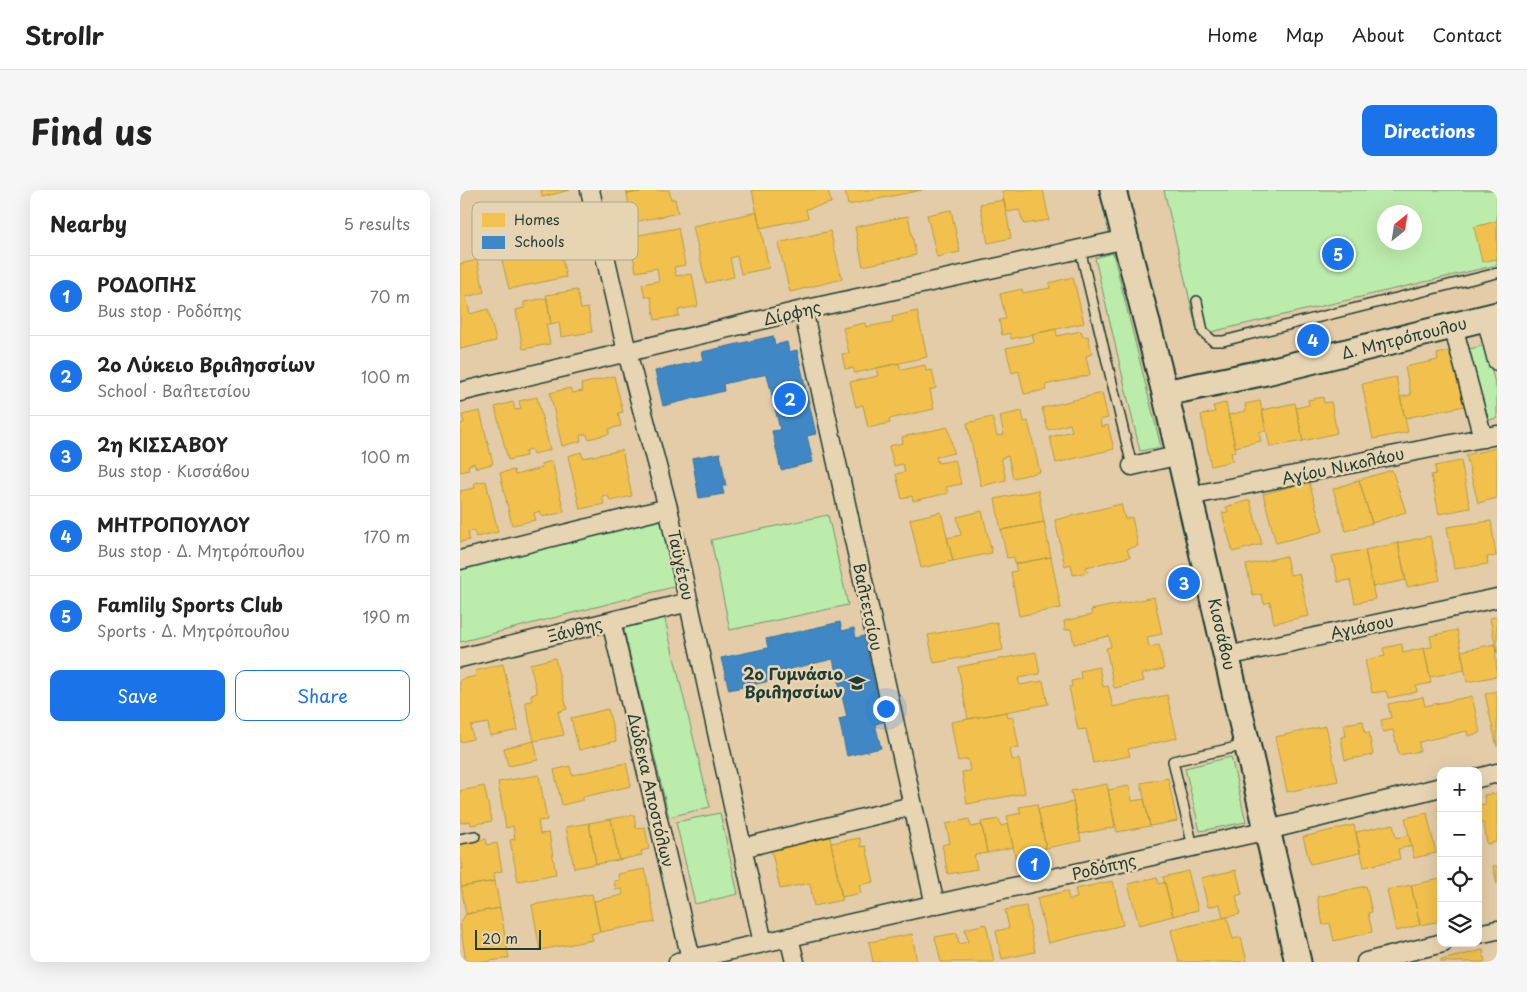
<!DOCTYPE html>
<meta charset="utf-8">
<style>
body{margin:0;font-family:"Playpen Sans",sans-serif;background:#f6f6f6;color:#222}
.controls{position:absolute;right:15px;bottom:15px;display:grid;overflow:hidden;border-radius:10px;box-shadow:0 5px 20px #0002}
.controls button{width:45px;height:45px;display:grid;place-items:center;padding:0;border:0;border-bottom:1px solid #e0e0e0;background:#fff;color:#222;font:25px sans-serif}
.compass{position:absolute;left:917px;top:15px;width:45px;height:45px;border-radius:50%;background:#fff;box-shadow:0 5px 20px #0002;rotate:30deg}
.scale{position:absolute;left:15px;bottom:12px;width:66px;box-sizing:border-box;padding-left:5px;border:2px solid #1f3d34;border-top:0;font-size:14px;line-height:18px;white-space:nowrap;color:#1f3d34;-webkit-text-stroke:4px #e7d4b2;paint-order:stroke}
.you{position:absolute;left:425px;top:518px;width:18px;height:18px;margin:-12px;border:4px solid #fff;border-radius:50%;background:#1a73e8;box-shadow:0 0 0 8px #1a73e833}
.badge{display:grid;place-items:center;width:32px;height:32px;border-radius:50%;background:#1a73e8;color:#fff;font-size:16px;font-weight:700}
.pin{position:absolute;translate:-50% -50%;border:2px solid #fff;box-shadow:0 1px 5px #0006}
.list{margin:0;padding:0;list-style:none}
h2{display:flex;justify-content:space-between;align-items:center;height:65px;margin:0;padding:0 20px;font-size:21px}
h2 small{font-size:16px;font-weight:400;color:#767676}
.list li{display:grid;grid-template-columns:32px 1fr auto;gap:15px;align-items:center;box-sizing:border-box;height:80px;padding:0 20px;border-top:1px solid #e0e0e0}
.list b{display:block;font-size:19px;white-space:nowrap}
.list p{margin:0;font-size:16px;white-space:nowrap;color:#767676}
.list em{font-size:16px;font-style:normal;color:#767676}
.actions{display:flex;gap:10px;padding:15px 20px}
.actions a{flex:1;padding:11px 0;border:1px solid #1a73e8;border-radius:10px;text-align:center;font-size:18px;color:#1a73e8}
.actions .main{background:#1a73e8;color:#fff}
.icon{flex:none;width:28px;height:28px;fill:none;stroke:currentColor;stroke-width:2;stroke-linecap:round;stroke-linejoin:round}
.map{position:relative;flex:none;width:1037px;height:772px;overflow:hidden;border-radius:10px}
header{display:flex;align-items:center;gap:30px;box-sizing:border-box;height:70px;padding:0 25px;background:#fff;border-bottom:1px solid #e0e0e0}
header strong{font-size:24px}
nav{display:flex;gap:28px;margin-inline-start:auto;font-size:18px}
.intro{display:flex;align-items:center;justify-content:space-between;box-sizing:border-box;height:120px;padding:0 30px}
h1{margin:0;font-size:35px}
.button{padding:12px 22px;border-radius:10px;background:#1a73e8;color:#fff;font-size:18px;font-weight:700}
main{display:flex;gap:30px;padding:0 30px}
aside{flex:1;background:#fff;border-radius:10px;box-shadow:0 5px 20px #0002}
.map>svg:first-child{display:block}
</style>
<header>
<strong>Strollr</strong>
<nav><a>Home</a><a>Map</a><a>About</a><a>Contact</a></nav>
</header>
<div class="intro"><h1>Find us</h1><a class="button">Directions</a></div>
<main>
<aside>
<h2>Nearby<small>5 results</small></h2>
<ul class="list">
<li><span class="badge">1</span><div><b>ΡΟΔΟΠΗΣ</b><p>Bus stop · Ροδόπης</p></div><em>70 m</em></li>
<li><span class="badge">2</span><div><b>2ο Λύκειο Βριλησσίων</b><p>School · Βαλτετσίου</p></div><em>100 m</em></li>
<li><span class="badge">3</span><div><b>2η ΚΙΣΣΑΒΟΥ</b><p>Bus stop · Κισσάβου</p></div><em>100 m</em></li>
<li><span class="badge">4</span><div><b>ΜΗΤΡΟΠΟΥΛΟΥ</b><p>Bus stop · Δ. Μητρόπουλου</p></div><em>170 m</em></li>
<li><span class="badge">5</span><div><b>Famlily Sports Club</b><p>Sports · Δ. Μητρόπουλου</p></div><em>190 m</em></li>
</ul>
<div class="actions"><a class="main">Save</a><a>Share</a></div>
</aside>
<div class="map">
<svg width="1037" height="772" viewBox="0 0 1037 772">
<rect width="100%" height="100%" fill="#e4cca8"/>
<filter id="ink" filterUnits="userSpaceOnUse"><feTurbulence type="fractalNoise" baseFrequency=".02" numOctaves="2"/><feDisplacementMap in="SourceGraphic" scale="10" xChannelSelector="R" yChannelSelector="G"/><feConvolveMatrix kernelMatrix="1 2 1 2 8 2 1 2 1" color-interpolation-filters="sRGB"/></filter>
<g filter="url(#ink)">
<!-- green -->
<path fill="#bcecab" stroke="#6e9470" fill-rule="evenodd" d="M704,0H1037V75L738,145ZM924,22H954V52H924Z
M653,63L701,257L680,261L635,68Z
M1025,155L1037,201V228L1024,231L1006,160Z
M368,325L388,415L270,440L251,350Z
M203,327L217,396L0,452V378Z
M204,426L250,617L209,627L163,436Z
M771,567L786,632L740,641L725,578Z
M260,623L278,704L235,714L216,632Z"/>
<!-- homes -->
<path fill="#f2c14e" stroke="#b39946" d="M81,0H110L82,7Z
M166,0H190L167,4Z
M190,0H209L211,9H215L218,23L174,32L172,21L162,23L161,16L169,15L167,4Z
M292,0H368L371,13L346,19L348,28L300,38Z
M385,0H462L388,15Z
M546,0H583L589,30L564,34L559,20L546,22L542,2Z
M544,10L551,48L528,53L520,14Z
M491,20L500,62L477,67L467,25Z
M85,22L92,55L99,53L106,87L49,99L42,70L53,68L51,55L35,58L30,34Z
M297,22L309,78L281,84L277,66L270,68L274,87L246,93L233,36Z
M448,26L456,65L403,76L395,37Z
M1037,31V69L1022,72L1014,37Z
M218,38L225,75L214,77L216,86L232,84L238,116L218,120L219,126L195,130L191,107H185L182,94L199,91L197,78L176,82L172,60L176,59L173,46Z
M370,41L382,89L330,102L318,53Z
M17,70L24,102L6,107L10,124L28,119L36,151L0,159V74Z
M613,87L624,133L551,149L550,143L542,145L539,130L546,129L540,104L562,99L563,103L590,98L589,93Z
M117,100L121,119L128,118L132,142L101,147L99,132L91,134L86,105Z
M87,108L91,134H86L90,154L63,159L56,120L64,118V112Z
M457,121L467,167L395,183L393,178L385,179L382,164L389,163L383,138L405,133L406,137L433,132L432,127Z
M596,139L597,146L621,141L623,147L628,146L632,164L626,166L630,185L585,195L586,200L564,204L559,181L552,183L546,158L574,152L572,144Z
M990,161L994,177L1001,175L1000,192L1005,216L945,228L940,207L951,205L945,177L978,170L977,164Z
M439,173L441,180L465,175L466,181L472,180L476,198L470,200L474,219L429,229L430,233L408,238L403,215L396,217L390,192L418,186L416,178Z
M154,186L163,222L158,223L161,236L149,239V244L128,249L127,244L120,245L121,251L102,256L90,203L110,198L112,203L123,201L121,194Z
M936,187L948,242L913,249L902,194Z
M642,203L648,228L640,230L641,237L648,235L654,259L596,273L590,247L612,241L610,234L588,240L582,218Z
M77,207L90,260L73,264L71,259L65,261L66,266L48,270L35,217L53,212L55,220L61,219L59,211Z
M863,207L864,213L871,212L877,243L843,251L836,218L849,215L848,210Z
M800,211L806,241L799,242L801,251L775,257L768,225L786,221L785,214Z
M766,213L776,261L771,263L773,271L751,276L741,225L755,222L753,216Z
M835,213L843,251L810,257L802,220Z
M20,221L33,274L16,278L14,273L8,275L9,280L0,282V234L4,233L2,225Z
M562,221L564,232L568,231L580,282L553,288L548,266L541,268L546,290L521,296L507,233L532,227L537,246L544,245L540,226Z
M488,237L494,263L476,267L478,273L495,270L501,294L486,297L488,303L453,311L452,306L442,309L436,284L445,282L443,274L434,276L429,256L443,253L442,247Z
M1037,258V308L1018,313L1006,265Z
M162,260L172,306L150,311L148,305L142,306L144,314L120,319L108,266L121,262L123,268Z
M92,271L104,322L82,327L80,321L74,323L76,330L52,335L40,283L54,280L55,285L82,278L81,274Z
M1001,271L1010,318L979,324L971,285L976,284L975,276Z
M932,280L946,322L912,333L899,290Z
M899,290L912,333L886,341L873,299Z
M26,291L38,342L16,347L14,341L8,342L9,350L0,352V301L15,298L14,293Z
M849,292L863,341L816,353L803,304Z
M578,300L584,332L541,340L535,309Z
M790,310L802,354L773,362L762,323L768,322L766,317Z
M661,314L665,329L672,327L678,356L667,359L670,367L626,377L628,382L613,385L611,374L605,376L595,330Z
M522,321L532,363L493,371L487,348L501,345L497,327Z
M481,322L493,371L461,378L450,329Z
M1031,331L1036,366L1027,367L1028,374L994,379L987,337Z
M584,332L591,367L555,374L554,367L547,368L541,340Z
M970,346L980,390L947,397L938,353Z
M938,353L946,390L913,397L905,360Z
M905,360L915,409L895,413L890,390L878,392L872,366Z
M826,366L830,385L839,383L849,426L814,433L810,412L804,414L802,404L793,406L786,375Z
M591,367L601,418L559,426L551,382L557,381L555,374Z
M694,407L702,444L687,447L689,457L699,455L704,479L682,484L684,491L654,498L646,458L651,457L649,446L614,454L611,439L605,440L604,431L632,425L631,420Z
M1037,427V463L1030,428Z
M537,432L543,460L474,473L468,445Z
M997,440L1005,480L970,487L964,458L972,457L970,446Z
M942,454L943,463L964,458L971,493L956,496L957,502L928,508L926,501L912,503L905,470L925,466L923,458Z
M1035,454L1037,486L1007,492L1001,461Z
M576,462L580,484L558,488L560,495L583,491L588,514L508,529L498,477Z
M95,468L107,519L98,522L104,545L74,551L65,512L72,511L71,505L77,503L70,474Z
M43,474L58,540L30,546L28,533L11,536L13,549L0,552V490L16,486L15,481Z
M639,477L643,497L648,496L653,517L707,505L717,548L668,559L670,566L633,573L626,539L618,540L609,497H612L611,491L621,489L620,481Z
M1037,501V557L1025,504Z
M1012,506L1020,543L1008,546L1007,541L959,552L960,561L939,565L933,540L923,542L921,530L931,528L928,514L963,507L965,516Z
M148,519L156,551L119,560L111,528Z
M547,522L548,528L553,527L559,558L550,559L552,570L559,569L565,603L507,614L502,582L510,581L508,569L498,571L491,532Z
M903,531L905,543L909,542L913,565L885,570L881,547L886,546L884,534Z
M866,536L878,591L827,602L815,547Z
M74,551L78,570L48,576L44,558Z
M166,573L171,596L123,607V610L102,615L94,580L110,576L112,585Z
M79,585L87,630L78,631L80,644L89,643L96,684L58,691L50,650L55,649L53,636L46,638L38,592Z
M708,588L717,631L690,636L681,593Z
M647,594L655,637L620,644L611,601Z
M24,596L32,631L11,635L10,631L0,633V601Z
M669,596L672,611L684,609L690,636L657,642L648,600Z
M1037,603V652L1027,654L1024,633L1018,634V615L1026,614L1024,605Z
M613,612L621,651L586,658L578,619Z
M577,614L586,658L570,661L571,668L556,671L547,626L561,623L559,617Z
M981,617V636L978,618Z
M967,623L976,663L954,668L945,628Z
M174,625L176,638L185,637L189,659L181,661L182,665L159,670L151,629Z
M151,629L159,670L136,674L129,633Z
M509,629L511,637L522,635L527,663L514,665L517,679L488,684L482,655L490,653L486,634Z
M539,629L541,636L548,634L553,657L527,663L521,632Z
M129,633L136,674L114,678L106,637Z
M933,634L936,648L949,645L951,656L938,659L940,669L904,677L896,642Z
M894,635L900,663L850,674L843,647Z
M370,647L382,710L354,716L350,693L320,699L311,658Z
M400,648L401,657L406,656L414,692L399,695L401,703L382,707L371,653Z
M26,649L27,655L37,653L42,681L34,683L35,691L1,697L0,679H3L2,673H0V654Z
M1033,676H1037V694Z
M185,679L195,732L140,742L134,711L163,705L162,699L156,700L154,691L159,690L158,684Z
M776,680L782,704L776,706L780,724L763,728L760,714L748,717L741,688Z
M728,681L738,720L713,726L703,687Z
M697,687L699,694L705,692L713,726L679,735L668,694Z
M981,689V731L960,735L951,695Z
M35,691L40,718L6,724L1,697Z
M653,691L663,735L588,753L577,708L607,701L609,710L617,708L615,699Z
M951,695L960,735L936,741L927,700Z
M906,696L912,722L908,723L912,742L874,751L870,733L863,735L857,707Z
M132,704L140,742L131,744L133,750L80,760L72,715Z
M566,716L575,762L542,769L536,741L549,738L545,720Z
M40,718L49,768L25,772H6L0,734L6,724Z
M767,727L773,749L781,747L787,772H719L711,740Z
M526,734L534,772H481L475,747L497,743L499,754L508,752L505,739Z
M452,744L457,772H413L409,752Z
M1023,760L1025,772H981V770Z"/>
<!-- schools -->
<path fill="#3f88c5" stroke="#35729a" d="M313,146L315,155L327,152L329,162L337,160L356,244L347,246L353,272L321,280L312,241L320,240L307,184L263,194L264,201L203,216L195,181L244,170L242,162Z
M260,263L266,296H262L264,304L239,308L232,268Z
M380,432L382,441L394,438L396,448L404,446L423,532L415,534L421,558L387,566L379,529L387,527L373,469L330,479L332,486L269,500L261,468L308,458L306,449Z"/>
<g fill="none" stroke-linecap="round" stroke-linejoin="round">
<!-- lane casing -->
<g stroke="#1f3d34" stroke-width="12">
<path id="lane" d="M620,59L672,276
M737,111L743,142L753,151H763L1037,83
M0,649L15,646
M733,657L713,571L786,555"/>
</g>
<!-- street casing -->
<g stroke="#1f3d34" stroke-width="21">
<path id="street" d="M130,0L167,162L208,318L303,753
M343,120L475,715
M1026,128L1037,171
M993,136L1023,248
M0,202L343,120L666,49
M672,276L720,265
M729,306L1037,245
M0,370L208,318
M151,431L231,769
M767,466L1037,408
M0,468L229,412
M1018,588L1037,583
M282,658L452,616
M1018,744L1037,740
M329,747L335,772
M218,772L808,640L981,597
M906,772L983,753"/>
</g>
<!-- secondary casing -->
<g stroke="#1f3d34" stroke-width="29">
<path id="secondary" d="M653,0L705,203L838,772
M705,203L806,182L1037,125"/>
</g>
<!-- lane -->
<use href="#lane" stroke="#e7d4b2" stroke-width="9"/>
<!-- street -->
<use href="#street" stroke="#e7d4b2" stroke-width="18"/>
<!-- secondary -->
<use href="#secondary" stroke="#e7d4b2" stroke-width="25"/>
</g>
</g>
<!-- icons -->
<defs>
<g id="school-bare" transform="scale(1.35)"><path d="M0-5L7-2L0 1L-7-2ZM-4 1L0 2.5L4 1V4Q0 6-4 4Z" fill="#1f3d34" stroke="#e7d4b2" stroke-width="2.5" paint-order="stroke"/></g>
</defs>
<g fill-rule="evenodd">
<use href="#school-bare" x="397" y="493"/>
</g>
<g text-anchor="middle" stroke-width="5" stroke-linejoin="round" paint-order="stroke">
<!-- street labels -->
<g font-size="16" fill="#1f3d34" stroke="#e7d4b2">
<text transform="translate(332 123) rotate(-13)" y="6">Δίρφης</text>
<text transform="translate(944 148) rotate(-14)" y="6">Δ. Μητρόπουλου</text>
<text transform="translate(883 276) rotate(-12)" y="6">Αγίου Νικολάου</text>
<text transform="translate(221 375) rotate(78)" y="6">Ταϋγέτου</text>
<text transform="translate(408 417) rotate(78)" y="6">Βαλτετσίου</text>
<text transform="translate(902 437) rotate(-12)" y="6">Αγιάσου</text>
<text transform="translate(115 440) rotate(-14)" y="6">Ξάνθης</text>
<text transform="translate(762 444) rotate(77)" y="6">Κισσάβου</text>
<text transform="translate(191 600) rotate(77)" y="6">Δώδεκα Αποστόλων</text>
<text transform="translate(644 677) rotate(-13)" y="6">Ροδόπης</text>
</g>
<!-- poi labels -->
<g font-size="16" font-weight="bold" fill="#1f3d34" stroke="#e7d4b2" text-anchor="end">
<text x="383" y="490">2ο Γυμνάσιο<tspan x="383" dy="18">Βριλησσίων</tspan></text>
</g>
</g>
<!-- legend -->
<rect x="12" y="12" width="166" height="58" rx="8" fill="#e7d4b2" stroke="#aba78c" stroke-width="1"/>
<rect x="22" y="23" width="23" height="14" fill="#f2c14e"/>
<rect x="22" y="46" width="23" height="13" fill="#3f88c5"/>
<g font-size="14" fill="#1f3d34">
<text x="54" y="35">Homes</text>
<text x="54" y="57">Schools</text>
</g>
</svg>
<div class="controls">
<button>+</button>
<button>−</button>
<button><svg class="icon" aria-label="locate" viewBox="0 0 24 24"><circle cx="12" cy="12" r="6"/><path d="M12 2v4M12 18v4M2 12h4M18 12h4"/></svg></button>
<button><svg class="icon" aria-label="layers" viewBox="0 0 24 24"><path d="M12 4l9 5-9 5-9-5zM3 14l9 5 9-5"/></svg></button>
</div>
<svg class="compass" viewBox="-18 -18 36 36"><path d="M0-13l5 13h-10z" fill="#e53935"/><path d="M0 13l5-13h-10z" fill="#767676"/></svg>
<div class="scale">20 m</div>
<div class="you"></div>
<div class="pin badge" style="left:574px;top:674px">1</div>
<div class="pin badge" style="left:330px;top:209px">2</div>
<div class="pin badge" style="left:724px;top:393px">3</div>
<div class="pin badge" style="left:853px;top:150px">4</div>
<div class="pin badge" style="left:878px;top:64px">5</div>
</div>
</main>
